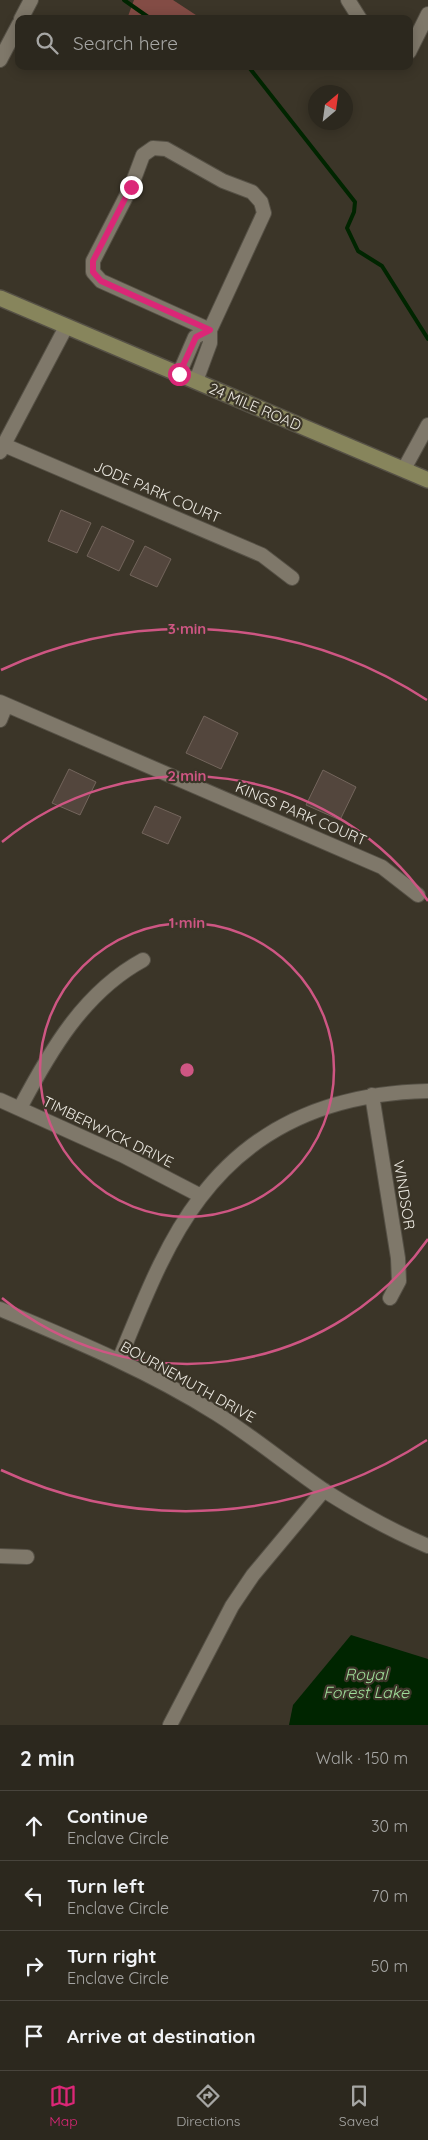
<!DOCTYPE html>
<meta charset="utf-8">
<style>
body{margin:0;font-family:Quicksand,sans-serif;background:#38342b;color:#f1f3f6}
.compass{position:absolute;left:308px;top:85px;width:45px;height:45px;border-radius:50%;background:#2c281e;box-shadow:0 2px 12px #0003;rotate:29deg}
.stop{position:absolute;width:15px;height:15px;margin:-11px;border:4px solid #db2777;border-radius:50%;background:#fff}
.stop.end{background:#db2777;border-color:#fff;box-shadow:0 1px 5px #0008}
.list{margin:0;padding:0;list-style:none}
h2{display:flex;justify-content:space-between;align-items:center;height:65px;margin:0;padding:0 20px;font-size:21px}
h2 small{font-size:16px;font-weight:400;color:#a6a6a4}
.list li{display:grid;grid-template-columns:32px 1fr auto;gap:15px;align-items:center;box-sizing:border-box;height:70px;padding:0 20px;border-top:1px solid #48443c}
.list b{display:block;font-size:19px;white-space:nowrap}
.list p{margin:0;font-size:16px;white-space:nowrap;color:#a6a6a4}
.list em{font-size:16px;font-style:normal;color:#a6a6a4}
.icon{flex:none;width:28px;height:28px;fill:none;stroke:currentColor;stroke-width:2;stroke-linecap:round;stroke-linejoin:round}
.map{position:relative;flex:none;width:428px;height:1725px;overflow:hidden}
.search{position:absolute;background:#2c281e;box-shadow:0 2px 12px #0003;left:15px;right:15px;top:15px;height:55px;display:flex;align-items:center;gap:12px;box-sizing:border-box;padding:0 18px;border-radius:10px;color:#a6a6a4;font-size:19px}
.sheet{height:345px;background:#2c281e}
nav{display:flex;justify-content:space-around;align-items:center;box-sizing:border-box;height:70px;border-top:1px solid #48443c;background:#2c281e;font-size:14px;color:#a6a6a4}
nav a{display:grid;justify-items:center;gap:2px}
nav .on{color:#db2777}
.map>svg:first-child{display:block}
</style>
<div class="map">
<svg width="428" height="1725" viewBox="0 0 428 1725">
<rect width="100%" height="100%" fill="#3b3528"/>
<!-- green -->
<path fill="#834c45" d="M134,0H173L202,19H127Z"/>
<!-- water -->
<path fill="#002500" d="M351,1635L428,1659V1725H289L293,1705Z"/>
<g fill="none" stroke-linecap="round" stroke-linejoin="round">
<!-- stream -->
<path stroke="#002500" stroke-width="4" d="M124,0L151,19
M248,66L355,202L354,212L347,228L358,251L382,266L428,339"/>
</g>
<!-- building -->
<path fill="#53463d" stroke="#73655c" d="M61,510L91,523L77,553L48,541Z
M102,526L134,541L119,571L87,556Z
M145,546L171,559L157,587L130,575Z
M204,716L238,733L221,769L186,753Z
M69,769L96,782L80,815L52,803Z
M323,770L356,787L340,820L306,805Z
M155,806L181,817L168,844L142,833Z"/>
<g fill="none" stroke-linecap="round" stroke-linejoin="round">
<!-- street casing -->
<g stroke="#565146" stroke-width="16">
<path id="street" d="M348,0L360,19
M21,19L31,0
M409,52L428,14
M0,60L19,24
M179,374L195,337L210,330
M196,381L210,343V330L264,213L261,202L252,192L223,181L166,149L153,148L143,155L131,187L93,261V272L101,281L210,330
M4,445L262,555L292,578
M0,452L66,327
M404,469L428,425
M0,702L382,867L418,895
M0,720L6,705
M372,1095L398,1258L399,1281L390,1298
M0,1100L122,1155L201,1196
M20,1108C50,1051 84,992 143,960
M0,1309C74,1340 149,1371 217,1414C255,1438 288,1466 325,1491C358,1512 392,1531 428,1546
M119,1360C142,1305 164,1245 200,1198C256,1123 337,1093 428,1091
M0,1556L27,1557
M170,1725L232,1606L253,1575L324,1490"/>
</g>
<!-- secondary casing -->
<g stroke="#565146" stroke-width="18">
<path id="secondary" d="M0,298L428,480"/>
</g>
<!-- street -->
<use href="#street" stroke="#7f786a" stroke-width="14"/>
<!-- secondary -->
<use href="#secondary" stroke="#87855c" stroke-width="15"/>
</g>
<g fill="none" stroke-linecap="round" stroke-linejoin="round">
<!-- route -->
<path stroke="#db2777" stroke-width="6" d="M131,187L93,261V272L101,281L210,330L196,337L179,374"/>
</g>
<!-- distance rings -->
<g fill="none" stroke="#ce5683" stroke-width="2.5">
<circle cx="187" cy="1070" r="147"/>
<path d="M428 1239A294 294 0 0 1 2 1298M2 842A294 294 0 0 1 428 901"/>
<path d="M427 1440A441 441 0 0 1 1 1470M1 670A441 441 0 0 1 427 700"/>
</g>
<g text-anchor="middle" stroke-width="4.5" stroke-linejoin="round" paint-order="stroke">
<!-- street labels -->
<g font-size="15" fill="#ebe8e0" stroke="#3b3528">
<text transform="translate(255 407) rotate(23)" y="5">24 MILE ROAD</text>
<text transform="translate(157 492) rotate(23)" y="5">JODE PARK COURT</text>
<text transform="translate(301 814) rotate(23)" y="5">KINGS PARK COURT</text>
<text transform="translate(108 1132) rotate(26)" y="5">TIMBERWYCK DRIVE</text>
<text transform="translate(404 1195) rotate(81)" y="5">WINDSOR</text>
<text transform="translate(188 1382) rotate(29)" y="5">BOURNEMUTH DRIVE</text>
</g>
<!-- water labels -->
<g font-size="16" font-style="italic" fill="#a0de9a" stroke="#3b3528">
<text x="366" y="1680">Royal<tspan x="366" dy="18">Forest Lake</tspan></text>
</g>
</g>
<circle cx="187" cy="1070" r="8" fill="#ce5683" stroke="#3b3528" stroke-width="2.5"/>
<g font-size="15" text-anchor="middle" font-weight="bold" fill="#ce5683" stroke="#3b3528" stroke-width="4.5" stroke-linejoin="round" paint-order="stroke">
<text x="187" y="634">3 min</text>
<text x="187" y="781">2 min</text>
<text x="187" y="928">1 min</text>
</g>
</svg>
<svg class="compass" viewBox="-18 -18 36 36"><path d="M0-13l5 13h-10z" fill="#e53935"/><path d="M0 13l5-13h-10z" fill="#a6a6a4"/></svg>
<div class="stop" style="left:179px;top:374px"></div>
<div class="stop end" style="left:131px;top:187px"></div>
<div class="search"><svg class="icon" aria-label="search" viewBox="0 0 24 24"><circle cx="10" cy="10" r="6"/><path d="M15 15l6 6"/></svg>Search here</div>
</div>
<section class="sheet">
<h2>2 min<small>Walk · 150 m</small></h2>
<ul class="list">
<li><svg class="icon" aria-label="ahead" viewBox="0 0 24 24"><path d="M12 20V5M6 11l6-6 6 6"/></svg><div><b>Continue</b><p>Enclave Circle</p></div><em>30 m</em></li>
<li><svg class="icon" aria-label="left" viewBox="0 0 24 24"><path d="M17 20v-9H6M10 6l-5 5 5 5"/></svg><div><b>Turn left</b><p>Enclave Circle</p></div><em>70 m</em></li>
<li><svg class="icon" aria-label="right" viewBox="0 0 24 24"><path d="M7 20v-9h11M14 6l5 5-5 5"/></svg><div><b>Turn right</b><p>Enclave Circle</p></div><em>50 m</em></li>
<li><svg class="icon" aria-label="arrive" viewBox="0 0 24 24"><path d="M6 21V4h12l-3 4 3 4H6"/></svg><div><b>Arrive at destination</b></div></li>
</ul>
</section>
<nav>
<a class="on"><svg class="icon" aria-label="map" viewBox="0 0 24 24"><path d="M3 6l6-2 6 2 6-2v14l-6 2-6-2-6 2zM9 4v14M15 6v14"/></svg>Map</a>
<a><svg class="icon" aria-label="directions" viewBox="0 0 24 24"><path d="M12 3l9 9-9 9-9-9zM9 14v-3h6M13 9l2 2-2 2"/></svg>Directions</a>
<a><svg class="icon" aria-label="saved" viewBox="0 0 24 24"><path d="M7 4h10v16l-5-4-5 4z"/></svg>Saved</a>
</nav>
